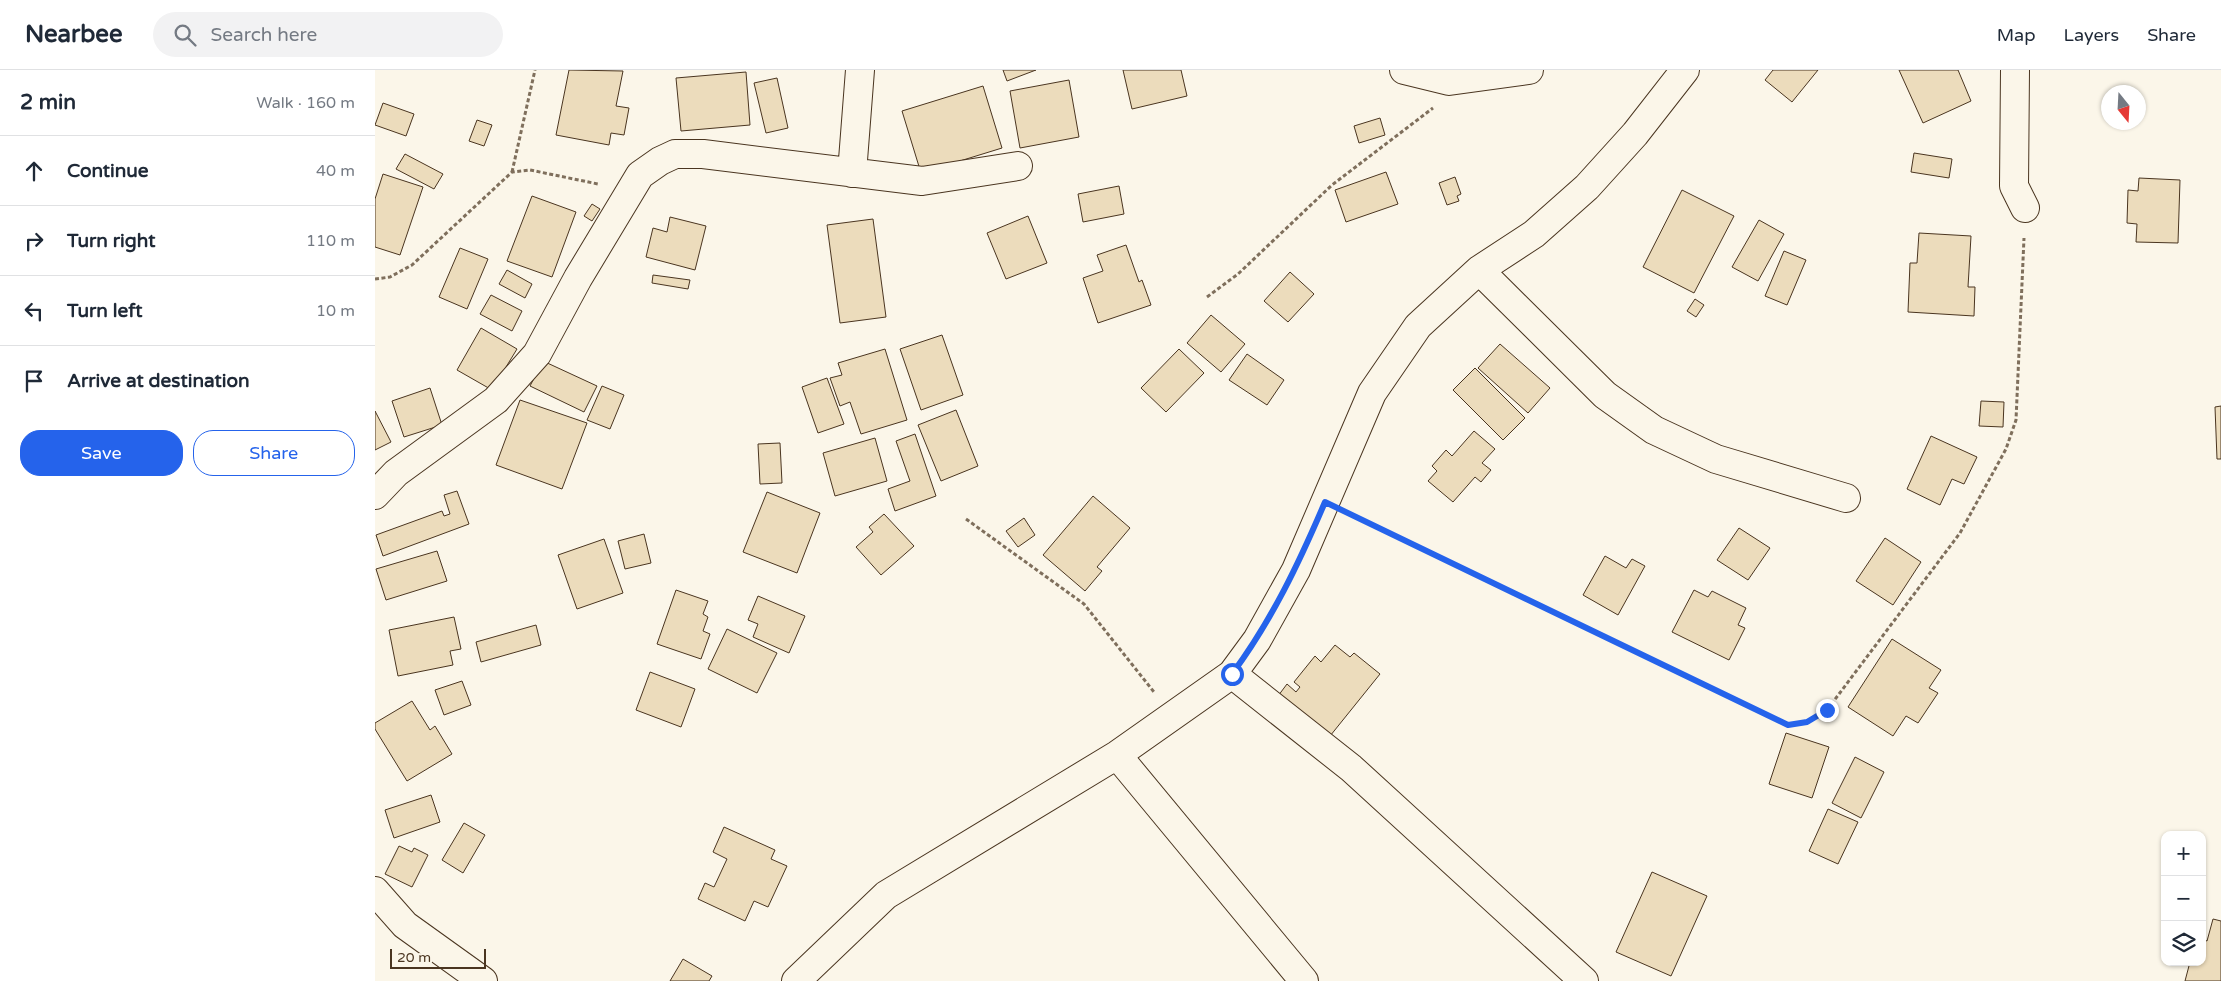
<!DOCTYPE html>
<meta charset="utf-8">
<style>
body{margin:0;font-family:"Varela Round",sans-serif;background:#f2f2f3;color:#1f2937}
.controls{position:absolute;right:15px;bottom:15px;display:grid;overflow:hidden;border-radius:10px;box-shadow:0 1px 4px #0004}
.controls button{width:45px;height:45px;display:grid;place-items:center;padding:0;border:0;border-bottom:1px solid #e0e1e3;background:#fff;color:#1f2937;font:25px sans-serif}
.compass{position:absolute;left:1726px;top:15px;width:45px;height:45px;border-radius:50%;background:#fff;box-shadow:0 1px 4px #0004;rotate:162deg}
.scale{position:absolute;left:15px;bottom:12px;width:96px;box-sizing:border-box;padding-left:5px;border:2px solid #4a3520;border-top:0;font-size:14px;line-height:18px;white-space:nowrap;color:#4a3520;-webkit-text-stroke:4px #fbf6e9;paint-order:stroke}
.stop{position:absolute;width:15px;height:15px;margin:-11px;border:4px solid #2563eb;border-radius:50%;background:#fff}
.stop.end{background:#2563eb;border-color:#fff;box-shadow:0 1px 5px #0008}
.list{margin:0;padding:0;list-style:none}
h2{display:flex;justify-content:space-between;align-items:center;height:65px;margin:0;padding:0 20px;font-size:21px}
h2 small{font-size:16px;font-weight:400;color:#747a83}
.list li{display:grid;grid-template-columns:32px 1fr auto;gap:15px;align-items:center;box-sizing:border-box;height:70px;padding:0 20px;border-top:1px solid #e0e1e3}
.list b{display:block;font-size:19px;white-space:nowrap}
.list em{font-size:16px;font-style:normal;color:#747a83}
.actions{display:flex;gap:10px;padding:15px 20px}
.actions a{flex:1;padding:11px 0;border:1px solid #2563eb;border-radius:20px;text-align:center;font-size:18px;color:#2563eb}
.actions .main{background:#2563eb;color:#fff}
.icon{flex:none;width:28px;height:28px;fill:none;stroke:currentColor;stroke-width:2;stroke-linecap:round;stroke-linejoin:round}
.map{position:relative;flex:none;width:1846px;height:911px;overflow:hidden}
header{display:flex;align-items:center;gap:30px;box-sizing:border-box;height:70px;padding:0 25px;background:#fff;border-bottom:1px solid #e0e1e3}
header strong{font-size:24px}
nav{display:flex;gap:28px;margin-inline-start:auto;font-size:18px}
.search{width:350px;height:45px;background:#f2f2f3;display:flex;align-items:center;gap:12px;box-sizing:border-box;padding:0 18px;border-radius:28px;color:#747a83;font-size:19px}
main{display:flex}
aside{flex:1;background:#fff}
.map>svg:first-child{display:block}
</style>
<header>
<strong>Nearbee</strong>
<div class="search"><svg class="icon" aria-label="search" viewBox="0 0 24 24"><circle cx="10" cy="10" r="6"/><path d="M15 15l6 6"/></svg>Search here</div>
<nav><a>Map</a><a>Layers</a><a>Share</a></nav>
</header>
<main>
<aside>
<h2>2 min<small>Walk · 160 m</small></h2>
<ul class="list">
<li><svg class="icon" aria-label="ahead" viewBox="0 0 24 24"><path d="M12 20V5M6 11l6-6 6 6"/></svg><div><b>Continue</b></div><em>40 m</em></li>
<li><svg class="icon" aria-label="right" viewBox="0 0 24 24"><path d="M7 20v-9h11M14 6l5 5-5 5"/></svg><div><b>Turn right</b></div><em>110 m</em></li>
<li><svg class="icon" aria-label="left" viewBox="0 0 24 24"><path d="M17 20v-9H6M10 6l-5 5 5 5"/></svg><div><b>Turn left</b></div><em>10 m</em></li>
<li><svg class="icon" aria-label="arrive" viewBox="0 0 24 24"><path d="M6 21V4h12l-3 4 3 4H6"/></svg><div><b>Arrive at destination</b></div></li>
</ul>
<div class="actions"><a class="main">Save</a><a>Share</a></div>
</aside>
<div class="map">
<svg width="1846" height="911" viewBox="0 0 1846 911">
<rect width="100%" height="100%" fill="#fbf6e9"/>
<!-- building -->
<path fill="#ecdcbc" stroke="#4a3520" d="M194,0L248,1L241,36L254,38L249,65L236,63L234,75L181,65Z
M628,0H661L632,11Z
M748,0H806L812,26L757,39Z
M1398,0H1443L1417,32L1390,10Z
M1524,0H1583L1596,31L1548,53Z
M371,2L375,55L306,61L301,8Z
M402,8L413,58L391,63L379,13Z
M694,10L704,67L645,78L635,21Z
M608,16L627,78L546,103L527,41Z
M8,33L39,44L31,66L0,55Z
M1005,48L1010,65L984,73L979,56Z
M102,50L117,55L109,76L94,71Z
M1539,83L1577,89L1574,108L1536,102Z
M30,84L68,104L59,119L21,99Z
M1011,102L1023,134L971,152L960,120Z
M8,104L48,117L25,185L0,177V129Z
M1080,107L1086,124L1082,126L1084,131L1072,135L1064,113Z
M1764,108L1805,110L1803,173L1761,172L1762,154L1752,153L1753,120L1763,121Z
M744,116L749,144L708,152L703,124Z
M1307,120L1359,146L1319,223L1268,197Z
M157,126L201,142L177,207L132,191Z
M217,134L225,139L217,151L209,146Z
M653,146L672,193L631,209L612,163Z
M295,147L331,156L320,200L271,187L278,158L292,162Z
M498,149L511,247L465,253L452,155Z
M1384,150L1409,164L1383,211L1357,197Z
M1544,163L1596,166L1593,217H1600L1599,246L1533,242L1535,193H1542Z
M751,175L764,212L767,210L776,235L723,253L708,208L728,201L722,185Z
M85,178L113,189L92,239L64,227Z
M1409,181L1431,190L1412,235L1390,226Z
M132,200L157,214L150,228L124,214Z
M915,202L939,224L913,252L889,231Z
M278,205L315,210L313,219L277,213Z
M116,225L147,241L137,261L105,244Z
M1320,229L1329,235L1321,247L1312,241Z
M836,245L870,274L846,302L812,273Z
M106,258L142,279L117,320L82,300Z
M567,265L588,325L546,340L525,279Z
M1125,274L1175,318L1153,343L1103,298Z
M510,279L532,350L486,364L475,332L465,336L455,308L467,305L463,293Z
M804,279L829,303L791,342L766,318Z
M872,284L909,310L892,335L854,310Z
M168,291L222,316L209,342L155,316Z
M1100,298L1150,348L1128,370L1078,320Z
M452,308L469,354L443,363L427,317Z
M227,316L249,325L235,359L212,350Z
M55,318L67,355L29,367L17,331Z
M145,330L212,353L187,419L121,395Z
M1606,331L1629,332L1628,357L1604,356Z
M1846,336V389H1842L1840,337Z
M581,340L603,396L566,411L543,355Z
M0,341L16,372L0,380Z
M1099,361L1120,379L1107,393L1116,400L1106,412L1100,407L1078,432L1053,411L1062,401L1057,396L1071,380L1077,386Z
M540,364L561,426L520,441L513,419L535,411L521,371Z
M1556,366L1602,387L1589,414L1577,409L1565,435L1532,419Z
M500,368L512,411L460,426L448,383Z
M405,373L407,413L385,414L383,374Z
M82,421L94,454L8,486L1,465L67,441L69,446L75,444L69,425Z
M392,422L445,443L422,503L368,482Z
M718,426L755,458L722,497L727,501L710,521L668,485Z
M509,444L539,476L506,505L481,477L498,462L494,457Z
M649,448L660,465L643,477L631,461Z
M1364,458L1395,478L1373,510L1342,490Z
M269,464L276,493L250,499L243,471Z
M1510,468L1546,492L1518,535L1481,511Z
M229,469L248,523L202,539L183,485Z
M62,481L72,511L11,530L1,499Z
M1230,486L1251,498L1257,489L1270,496L1243,545L1208,525Z
M301,520L333,531L328,544L333,547L328,561L335,564L326,589L282,574Z
M1319,520L1333,527L1337,521L1371,538L1363,555L1370,558L1354,590L1297,562Z
M383,526L430,546L414,583L378,567L383,554L373,550Z
M79,547L86,579L75,581L78,595L23,606L14,560Z
M161,555L166,575L106,592L101,572Z
M352,559L402,583L382,623L333,599Z
M1517,569L1566,600L1554,618L1563,623L1543,653L1531,646L1518,666L1473,637Z
M960,575L975,587L979,583L1005,604L951,671L900,630L912,614L921,622L925,617L919,612L940,586L946,592Z
M275,602L320,619L306,657L261,640Z
M87,611L96,635L69,645L60,620Z
M37,631L55,660L60,656L77,684L32,711L0,659V653Z
M1411,663L1454,677L1437,728L1394,714Z
M1480,687L1509,702L1486,748L1457,733Z
M56,725L65,752L19,768L10,740Z
M1453,739L1483,752L1463,794L1434,781Z
M89,753L110,765L88,803L67,790Z
M349,757L400,780L396,789L412,796L393,837L379,831L370,851L323,829L330,813L339,817L352,789L338,782Z
M24,776L37,782L39,778L53,785L37,817L10,804Z
M1277,802L1332,826L1296,906L1241,882Z
M1838,849L1846,851V911H1810L1815,892H1827V869L1832,871Z
M308,889L337,906L334,911H295Z"/>
<g fill="none" stroke-linecap="round" stroke-linejoin="round">
<!-- street casing -->
<g stroke="#4a3520" stroke-width="30">
<path id="street" d="M1029,0L1074,11L1154,0
M1640,0L1639,116L1650,138
M477,103L485,0
M1104,200L1230,325L1279,360L1341,389L1471,428
M0,425L21,403L121,330L162,284L203,208L265,105L285,91L300,84H328L547,111L643,96
M857,604L976,698L1209,911
M742,685L929,911
M0,821L30,855L108,911
M421,911L511,825L742,685L857,604L882,570L921,500L997,323L1043,256L1104,200L1159,164L1212,117L1260,64L1310,0"/>
</g>
<!-- path -->
<path stroke="#7f6f5c" stroke-width="3" stroke-dasharray="4 2.5" stroke-linecap="butt" d="M137,102L160,0
M0,209L15,207L37,195L137,102L155,100L223,114
M832,227L863,204L957,115L1058,38
M978,445L1413,655L1432,653L1452,640L1585,463L1631,379L1641,350L1649,168
M591,449L709,534L779,622"/>
<!-- street -->
<use href="#street" stroke="#fbf6e9" stroke-width="28"/>
</g>
<g fill="none" stroke-linecap="round" stroke-linejoin="round">
<!-- route -->
<path stroke="#2563eb" stroke-width="6" d="M857,604C897,550 924,493 950,432L1413,655L1432,652L1452,640"/>
</g>
</svg>
<div class="controls">
<button>+</button>
<button>−</button>
<button><svg class="icon" aria-label="layers" viewBox="0 0 24 24"><path d="M12 4l9 5-9 5-9-5zM3 14l9 5 9-5"/></svg></button>
</div>
<svg class="compass" viewBox="-18 -18 36 36"><path d="M0-13l5 13h-10z" fill="#e53935"/><path d="M0 13l5-13h-10z" fill="#747a83"/></svg>
<div class="scale">20 m</div>
<div class="stop" style="left:857px;top:604px"></div>
<div class="stop end" style="left:1452px;top:640px"></div>
</div>
</main>
